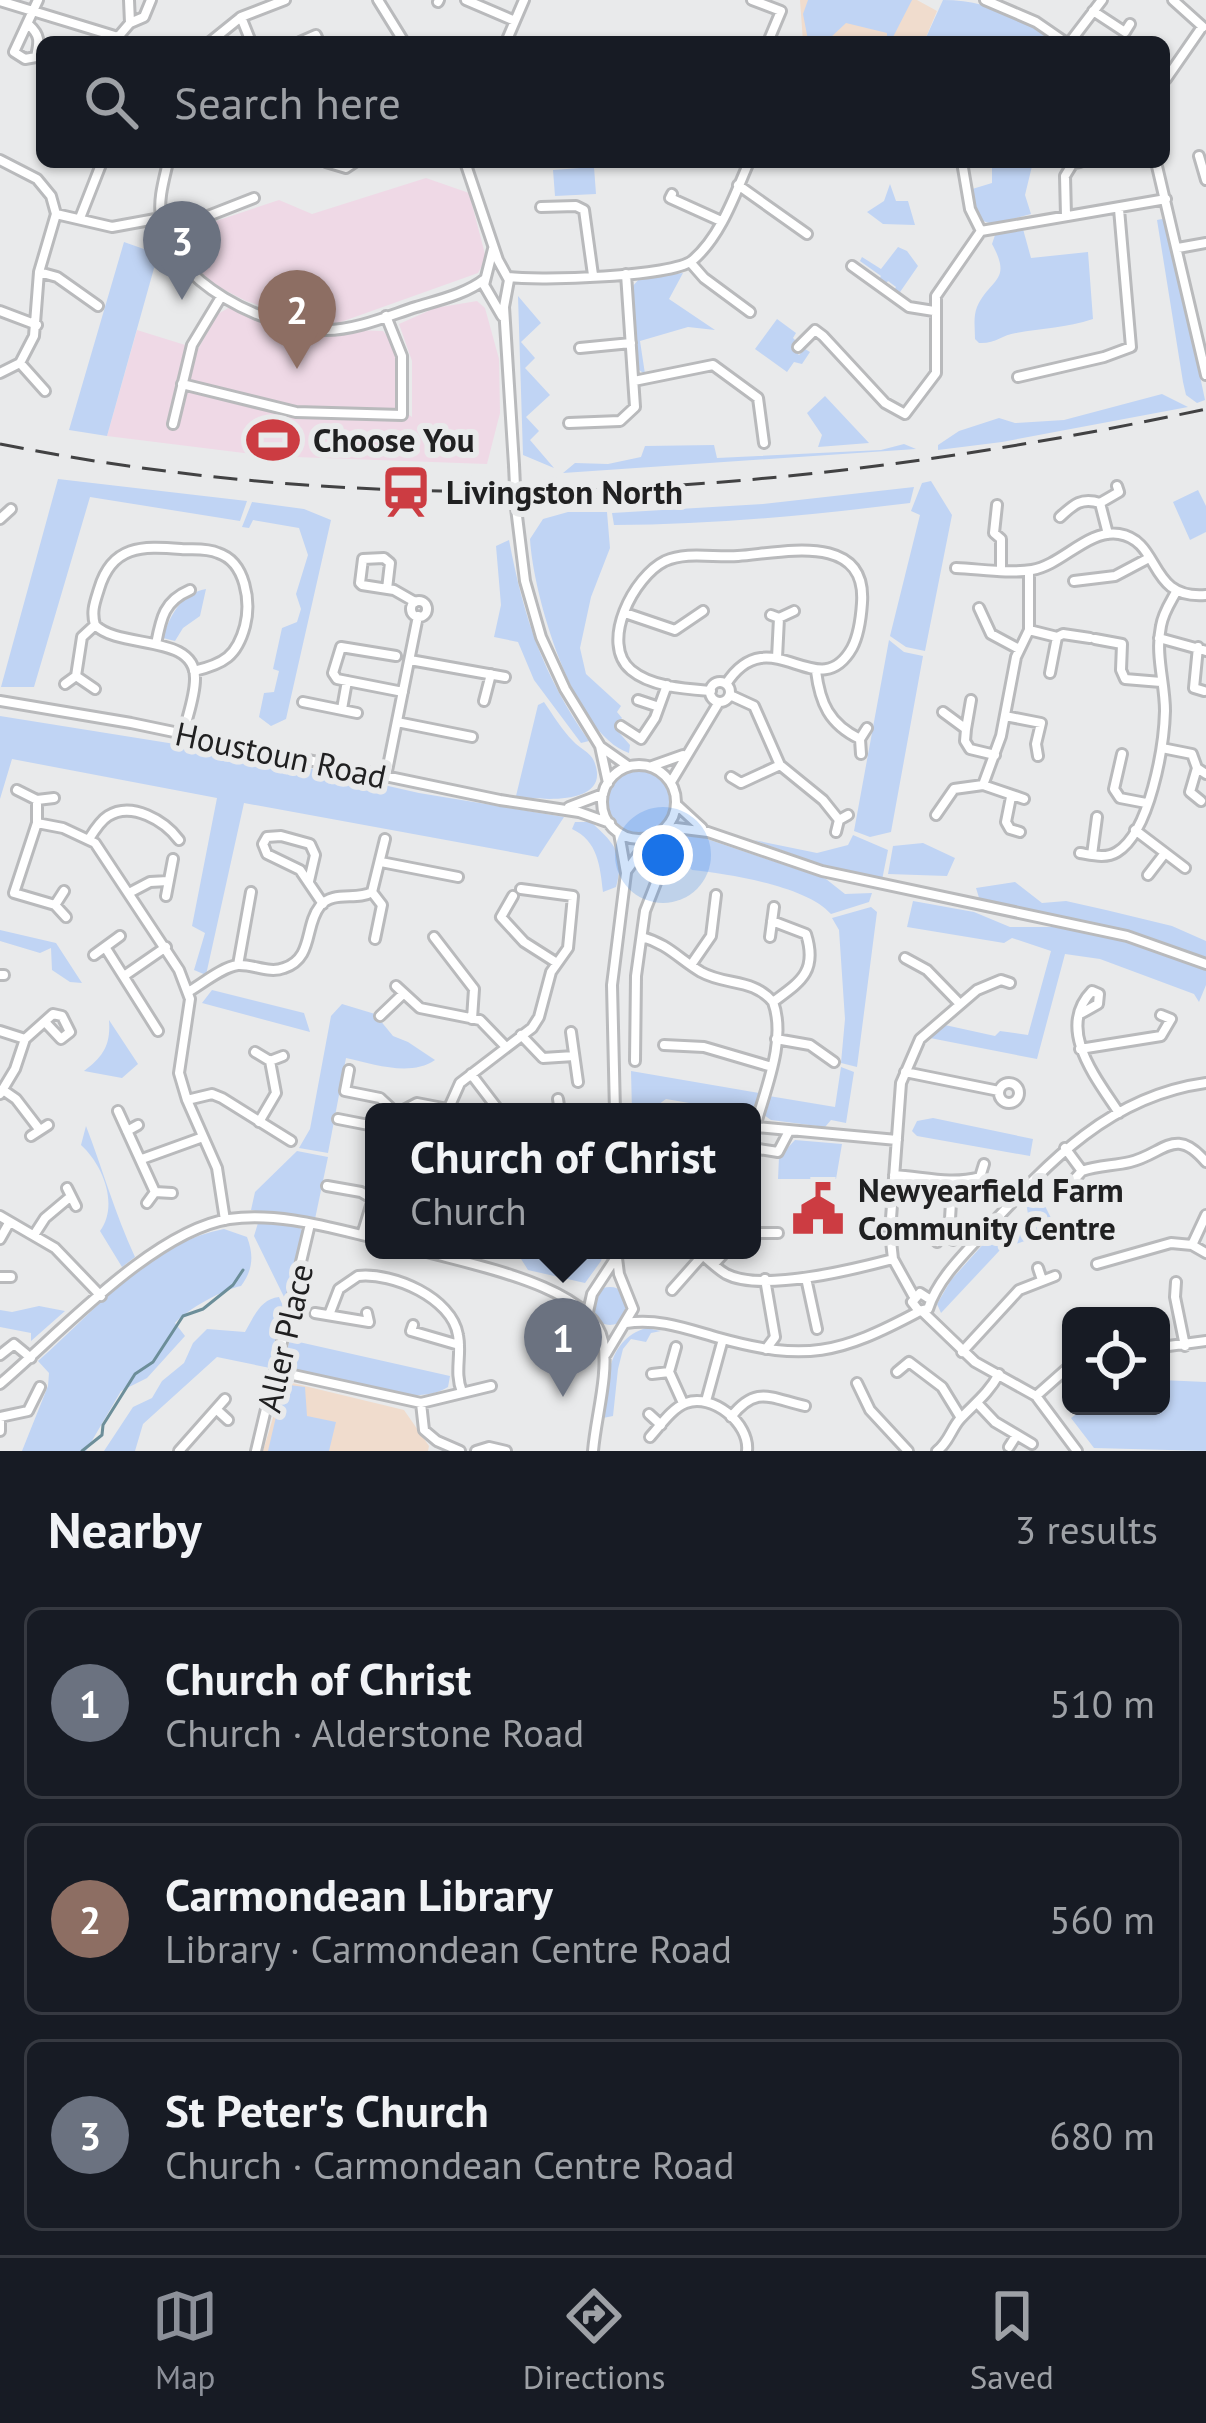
<!DOCTYPE html>
<meta charset="utf-8">
<style>
body{margin:0;font-family:"PT Sans",sans-serif;background:#242831;color:#f1f3f6}
.controls{position:absolute;right:36px;bottom:36px;display:grid;overflow:hidden;border-radius:18px;box-shadow:0 3px 9px #0004}
.controls button{width:108px;height:108px;display:grid;place-items:center;padding:0;border:0;border-bottom:3px solid #363941;background:#171b24;color:#f1f3f6;font:60px sans-serif}
.you{position:absolute;left:663px;top:855px;width:42px;height:42px;margin:-30px;border:9px solid #fff;border-radius:50%;background:#1a73e8;box-shadow:0 0 0 18px #1a73e833}
.badge{display:grid;place-items:center;width:78px;height:78px;border-radius:50%;background:#8c9099;color:#fff;font-size:39px;font-weight:700}
.pin{position:absolute;translate:-50% -99px;filter:drop-shadow(0 3px 6px #0008)}
.pin::after{content:'';position:absolute;top:63px;width:42px;height:36px;background:inherit;clip-path:polygon(0 0,100% 0,50% 100%)}
.popup{position:absolute;left:365px;top:1103px;width:396px;height:156px;box-sizing:border-box;display:grid;place-content:center;border-radius:18px;background:#171b24;filter:drop-shadow(0 3px 9px #0005);font-size:39px;white-space:nowrap;color:#9ea1a6}
.popup b{font-size:45px;color:#f1f3f6}
.popup::after{content:'';position:absolute;left:50%;top:100%;margin-left:-24px;border:24px solid transparent;border-top-color:#171b24}
.list{margin:0;padding:0;list-style:none}
h2{display:flex;justify-content:space-between;align-items:center;height:156px;margin:0;padding:0 48px;font-size:51px}
h2 small{font-size:39px;font-weight:400;color:#9ea1a6}
.list li{display:grid;grid-template-columns:78px 1fr auto;gap:36px;align-items:center;box-sizing:border-box;height:192px;margin:0 24px 24px;padding:0 24px;border:3px solid #363941;border-radius:18px}
.list b{display:block;font-size:45px;white-space:nowrap}
.list p{margin:0;font-size:39px;white-space:nowrap;color:#9ea1a6}
.list em{font-size:39px;font-style:normal;color:#9ea1a6}
.icon{flex:none;width:66px;height:66px;fill:none;stroke:currentColor;stroke-width:2;stroke-linecap:round;stroke-linejoin:round}
.map{position:relative;flex:none;width:1206px;height:1451px;overflow:hidden}
.search{position:absolute;background:#171b24;box-shadow:0 3px 9px #0004;left:36px;right:36px;top:36px;height:132px;display:flex;align-items:center;gap:30px;box-sizing:border-box;padding:0 42px;border-radius:18px;color:#9ea1a6;font-size:45px}
.sheet{height:804px;background:#171b24}
nav{display:flex;justify-content:space-around;align-items:center;box-sizing:border-box;height:168px;border-top:3px solid #363941;background:#171b24;font-size:33px;color:#9ea1a6}
nav a{display:grid;justify-items:center;gap:6px}
nav .on{color:#8c9099}
.map>svg:first-child{display:block}
</style>
<div class="map">
<svg width="1206" height="1451" viewBox="0 0 1206 1451">
<rect width="100%" height="100%" fill="#e9eaeb"/>
<!-- commercial -->
<path fill="#efd9e6" d="M426,178L469,193L486,258L478,273L338,323H312L246,301L213,284L187,257L216,221L279,200L312,214Z
M477,301L485,308L499,359L500,413L487,464L268,456L107,436L137,330L198,349L218,314L230,307L286,328L383,331L396,347L398,407L412,417V361L399,324L435,308Z"/>
<!-- education -->
<path fill="#f0dccd" d="M800,0H917L937,11L924,42H803Z
M284,1381L404,1410L429,1446L428,1451H263Z"/>
<!-- green -->
<path fill="#c0d4f4" d="M808,0H912L891,41L887,40V33L846,23L829,39L808,40L803,14Z
M943,0C987,0 1021,17 1057,42H924Z
M971,162H1033L1025,195L1031,214L993,224L979,220L969,190L992,183V167H971Z
M594,167L596,194L555,196L553,170Z
M890,184L896,201H908L915,225L883,224L867,212L884,201Z
M1162,219L1168,223L1205,400L1197,403L1186,395L1183,382L1157,220Z
M1023,229L1031,258L1088,252L1093,319C1066,328 1043,328 1016,333C1002,335 995,344 979,343L975,339C975,328 973,317 977,307C990,278 1013,282 992,244L996,232Z
M124,242L158,254L107,436L69,430Z
M898,247L907,251L918,266L898,295L893,292L896,287L888,281L884,286L878,281L881,276L860,261L862,257L881,269Z
M683,273L669,299L715,330L688,327L640,341L645,374L636,368L631,288L640,278Z
M518,296L541,323L521,342L535,358L525,368L550,395L526,417L539,431L530,440L554,468L523,455Z
M777,319L796,333L793,338L797,342L793,349L799,355L805,349L810,352L802,364L794,362L787,372L755,349Z
M1162,394L1188,407L1002,442L938,450V445L959,431L999,418L1015,423L1064,420Z
M825,396L869,443L818,447L822,435L807,413Z
M904,444L916,449L563,473L575,463L608,464L641,457L645,446L714,445L717,458L881,450Z
M58,479L247,501L240,521L90,497L34,687H1Z
M931,481L952,515L925,651L906,647L890,636L920,515L911,511L922,483Z
M914,487L910,503C812,515 712,525 614,525L612,513L763,504Z
M1198,490L1206,506V532L1190,540L1173,502Z
M252,502L304,509L331,520L286,719L271,726L259,717L264,693L274,692L279,671L273,669L282,628L297,622L301,609L296,594L308,555L299,528L253,520L249,528L242,527Z
M568,512H607L610,548L591,597L580,648L586,674L621,706L617,712L622,718L615,728L630,745L629,753C573,734 533,594 530,539L543,519Z
M509,540C524,619 543,675 589,741L581,743L534,680L518,642L494,637L501,605L496,546Z
M206,589L200,616L183,628L175,641L163,638C170,615 181,594 206,589Z
M889,640L904,652L923,656L891,832L870,837L854,831Z
M544,702C553,715 562,730 573,741C579,748 590,752 594,761C613,807 539,800 516,796L538,705Z
M0,716L274,760L419,793L564,817L538,857L244,803L206,975L194,970L205,933L192,926L217,798L12,759L0,799Z
M607 803a33 33 0 1 1 66 0a33 33 0 1 1-66 0Z
M575,822H591C615,844 625,854 616,887L603,892C600,866 598,841 572,829Z
M853,835L888,850L882,880L839,871L754,840L817,853L848,845Z
M698,836L826,879L845,894L872,893L869,902L831,914C807,886 729,874 692,870L686,863L688,852L680,845V837Z
M923,843L955,858L947,876L888,874L893,846Z
M1015,882L1042,903L1066,901L1106,910L1172,926L1206,941V957L1093,923L980,901L976,888Z
M913,901L974,912L1010,927H1068L1139,945L1206,970V985L1199,1002L1194,994L1100,959L1065,954L1037,1059L930,1038L945,1025L995,1036L1000,1031L1028,1035L1051,951L1012,938L1004,943L907,927Z
M871,907L877,912L857,1067L841,1063L845,1019L839,930L832,918Z
M0,930L56,943L82,983L70,982L52,970L51,948L40,953L0,941Z
M212,990L304,1013L310,1032L202,1003Z
M342,1004L375,1014L393,1036L408,1042L435,1060C410,1077 374,1064 346,1058L328,1153L299,1148L310,1129L331,1016Z
M109,1020L138,1064L122,1078L84,1071C103,1057 111,1045 109,1020Z
M841,1067L854,1072L846,1123L831,1120L825,1127L771,1120L764,1115L769,1096L835,1107Z
M631,1071L759,1093L753,1114L666,1099L648,1112H632Z
M933,1118L1033,1139L1030,1156L917,1136L912,1131L917,1121Z
M86,1126C103,1170 115,1214 135,1257L122,1267L100,1231C119,1205 103,1165 81,1145Z
M795,1140L842,1144L836,1179H778L779,1157Z
M297,1151L328,1157L315,1219L251,1210L255,1192Z
M1031,1191L1044,1204L1057,1230L1001,1249L941,1313L937,1304L951,1280L987,1240L1022,1225L1028,1214L1025,1197Z
M258,1223L295,1225L302,1230L298,1266L286,1301L254,1236Z
M224,1229L247,1237C254,1255 253,1270 241,1286C224,1289 186,1310 175,1323L185,1336L147,1378L121,1391L86,1451H22L48,1386L49,1373L38,1361C93,1313 149,1243 224,1229Z
M561,1250H604L601,1261L585,1283L528,1270L516,1251L548,1257Z
M591 1306a19 19 0 1 1 38 0a19 19 0 1 1-38 0Z
M279,1297L283,1306L270,1368L217,1357L143,1424L135,1451H104L133,1407L152,1398L162,1381L184,1363L193,1343L207,1329L245,1332C254,1317 260,1299 279,1297Z
M39,1306L65,1311L31,1341V1333L0,1327V1310L12,1312Z
M646,1328L661,1331L651,1333L646,1342L631,1339L623,1349L618,1369L613,1416L603,1418C608,1382 605,1341 646,1328Z
M290,1340L450,1376L448,1387C413,1410 331,1379 291,1370L284,1360Z
M1161,1380L1206,1382V1451L1094,1448L1071,1418L1087,1406H1161Z
M289,1385L305,1387L307,1416L336,1422L329,1451H268L282,1391Z"/>
<g fill="none" stroke-linecap="round" stroke-linejoin="round">
<!-- stream -->
<path stroke="#6c8e99" stroke-width="3" d="M82,1451L102,1435L103,1425L135,1374L153,1362L183,1316L203,1309L233,1285L243,1270"/>
<!-- minor casing -->
<g stroke="#b9babc" stroke-width="14">
<path id="minor" d="M129,0L130,23
M378,0L404,42
M466,0L515,21
M752,0L781,11L768,42
M985,0L1036,22L1065,42
M1173,0L1203,27
M0,1L118,37
M438,2L439,0
M1093,11L1125,32L1130,24
M241,17L251,42
M29,25C41,36 39,42 36,57L25,59L14,52L38,0
M118,37L130,23L144,17L151,0
M210,42L241,17L285,0
M300,42L316,35L319,42
M506,42L524,0
M1070,42L1102,0
M1166,79L1202,27
M1199,156L1206,180
M0,160L37,179L51,196L56,214L39,272L34,336L20,363L0,373
M168,162C164,180 158,199 161,217C169,283 267,329 326,330C356,330 388,316 416,307C439,300 466,294 485,279
M326,162L346,168L355,162
M465,162L498,260L509,280L504,307L514,465
M962,162L970,209L981,231
M1156,162L1206,375
M738,185L807,234
M672,194L670,198L721,221
M541,207L576,206L584,210L593,275
M56,214L112,227L161,218
M1066,216L1065,176L1073,163L1080,162
M80,218L102,162
M1178,248L1206,243
M493,249L484,285L502,316
M179,256L196,242L208,216L254,198
M690,262L704,278L750,312
M852,266L909,307L934,311
M39,272L57,277L98,306
M508,277C537,281 674,277 693,260C721,236 735,194 749,162
M0,311L37,325
M798,347L815,330L823,336L885,403L905,414L936,373V296L981,231L1166,199
M580,348L631,343
M20,363L45,391
M1018,377L1104,357L1131,347L1119,209
M634,381L713,365L758,398L764,443
M182,384L296,412L402,415V356L386,316
M569,423L620,421L635,407L626,274
M173,424L192,345L221,297
M1100,503L1108,534
M997,505L994,533L1001,539V570
M516,508L525,581L541,637L565,689L600,746L608,783
M1060,517C1074,504 1082,497 1100,503L1119,492L1117,486
M0,519L11,509
M956,568C980,569 1008,574 1032,570C1062,565 1088,529 1119,534C1162,541 1147,600 1206,595
M1074,581L1115,576L1149,558
M387,589L390,563L384,558L363,559L360,583L362,585L394,590L415,602
M411 609a8 8 0 1 1 16 0a8 8 0 1 1-16 0Z
M979,608L991,634L1019,649
M625,613L675,630L703,611
M771,615L779,618L794,611
M1029,630L1057,637L1063,634L1090,638
M1159,638L1206,651
M1095,639L1122,644L1121,670L1125,679L1161,682
M156,644C161,618 164,601 190,590
M1198,647L1194,688L1204,691
M396,656L341,647L333,673L337,679L403,692
M777,658L779,618
M410,660L505,677
M816,671C820,703 829,724 860,739L867,728
M1050,673L1057,637
M76,676L82,637L95,625
M710 692a10 10 0 1 1 20 0a10 10 0 1 1-20 0Z
M65,684L76,676L95,689
M711,691C686,689 651,687 631,670C599,643 634,576 665,561C687,551 715,558 738,556C781,553 867,531 862,603C861,618 859,635 852,648C818,708 770,616 726,684
M730,695L754,706L780,765L823,800L839,820
M638,700L659,707
M0,701L131,723L500,800L579,812L610,823
M484,701L491,674
M303,702L357,713
M342,709L347,681
M943,712L966,729L965,741L970,749L995,755
M1005,716L1041,723L1036,744L1038,756
M397,722L472,737
M621,726L641,739L655,718L667,685
M966,729L971,700
M183,735C187,717 195,697 195,679C196,633 120,650 95,625C91,611 95,602 99,589C112,545 142,546 181,549C193,550 207,548 218,553C246,562 251,602 245,626C237,656 224,664 194,671
M860,739L861,754
M601,747L628,766
M1162,748L1192,754L1197,768L1206,774
M1122,754L1114,789L1120,798L1146,803
M602 802a37 37 0 1 1 74 0a37 37 0 1 1-74 0Z
M652,766L683,755
M1197,768L1190,792L1201,801
M386,776L418,616
M731,777L741,783L780,765
M671,782L719,702
M983,785L1001,736L1016,657L1029,630V571
M17,790L37,800L54,798
M1011,797L1006,822L1010,829L1020,832
M37,800V823L14,893L55,905L66,917
M678,806L702,828
M569,807L603,794
M936,815L954,789L983,785L1024,799
M37,823L63,828L95,843L179,970L190,999L179,1073L187,1100L217,1168L225,1220
M1135,830L1185,868
M663,831L676,828L708,832L822,871L1127,936L1206,964
M836,832L839,820L848,815
M89,839C94,831 100,821 108,816C132,801 165,821 179,840
M1080,853C1092,855 1106,859 1117,852C1150,832 1164,747 1165,711C1165,683 1155,655 1161,626C1163,613 1170,603 1176,592
M1092,855L1097,817
M381,862L458,877
M627,870L650,839
M1148,875L1165,853
M309,881L315,855L310,844L281,836L267,837L263,844L267,854L300,870L323,904
M372,892L382,905L375,939
M129,893L150,882L168,881
M166,896L173,859
M513,896L501,917L524,942L557,963
M55,905L64,891
M772,921L806,934C818,972 800,982 773,1002
M434,937L474,989L472,1019
M642,937C668,944 679,959 701,972C726,986 753,978 773,1002C787,1040 765,1090 755,1127
M770,937L774,907
M105,947L158,1031
M94,955L120,936
M905,958L927,970L960,1004
M238,965L251,892
M691,965L711,936L716,895
M0,975H4
M124,976L166,947
M396,986L420,1008L480,1020L506,1047
M188,992C202,984 222,967 238,965C253,964 269,974 284,968C314,958 304,926 320,906C333,890 357,901 372,892L385,839
M1082,1013L1098,1004L1099,994L1092,991C1055,1029 1097,1079 1119,1113
M380,1016L403,994
M0,1031L25,1039
M571,1032L578,1082
M521,1035L543,1058L574,1056
M776,1039L810,1045L834,1062
M664,1045L704,1047L772,1067
M1080,1049L1161,1036L1171,1019L1161,1015
M255,1052L270,1061L276,1093L259,1122
M270,1061L283,1056
M635,1061L636,976L645,911L661,870
M349,1070L345,1091L380,1098L395,1112
M905,1072L999,1091
M471,1074L500,1112
M999 1093a10 10 0 1 1 20 0a10 10 0 1 1-20 0Z
M3,1090L16,1099L39,1129
M0,1094L15,1069L25,1039L53,1014L62,1016L70,1032L61,1039L46,1023
M558,1099L560,1112
M187,1100L212,1094L222,1098L291,1141
M118,1111L155,1192
M400,1112L417,1103L448,1109
M447,1112L460,1083L532,1028L539,1017L551,972L568,948L573,896L521,889
M615,1112L612,985L626,873L619,833
M338,1119L374,1126
M756,1127L897,1140
M127,1131L138,1125
M31,1136L48,1125
M752,1148L778,1152L788,1133
M1065,1148L1082,1171C1098,1165 1114,1166 1130,1162C1164,1154 1175,1125 1206,1162
M142,1159L203,1137
M894,1175C925,1177 950,1185 980,1177L984,1164
M980,1177L988,1187
M1071,1183L1082,1171
M327,1186L361,1192L373,1199
M67,1188L76,1206
M155,1192L172,1193
M147,1203L155,1192
M1206,1215L1192,1245L1206,1253
M0,1216L55,1248L101,1296
M890,1232L915,1233
M752,1233H778
M944,1233L953,1240
M34,1235L45,1218L70,1197
M362,1235L373,1199
M0,1239L9,1223
M937,1242L950,1219L952,1185
M420,1250C468,1264 593,1286 603,1341C609,1375 596,1416 593,1451
M697,1250C706,1258 716,1268 726,1274C762,1293 855,1269 893,1259
M714,1264L727,1250
M1097,1264L1171,1243L1192,1245
M1038,1268L1042,1280
M0,1277H11
M806,1278L817,1329
M765,1279L775,1337L766,1349
M1176,1282L1175,1297L1185,1346
M672,1290L703,1255
M913,1295L893,1259L890,1232L901,1083L920,1039L977,990L1001,980L1010,983
M931,1300L920,1293L912,1302L919,1311L928,1309C938,1278 966,1252 988,1228C1050,1161 1110,1096 1206,1083
M922,1311L975,1362L1036,1396L1077,1451
M588,1312L592,1294L615,1259
M315,1313L369,1322L367,1313
M329,1315L339,1289L358,1276C393,1272 452,1298 458,1335C462,1355 454,1372 462,1392
M626,1323C659,1318 687,1329 719,1338C806,1362 839,1354 918,1312
M413,1325L411,1331L459,1345
M1161,1347L1206,1341
M962,1352L1019,1290L1055,1276
M606,1354L633,1309L619,1274L616,1250
M0,1355L14,1344L31,1358
M275,1371L421,1403L491,1386
M669,1372L683,1403
M897,1372L909,1362L942,1387L961,1418
M652,1374L669,1372L676,1347
M857,1383L870,1410L908,1451
M0,1384C59,1334 153,1231 229,1219C277,1212 328,1227 374,1238
M1036,1396L1071,1365
M706,1401L723,1339
M421,1403L424,1430L437,1441L460,1451
M979,1405L995,1422L1032,1444
M216,1409L228,1420
M649,1414L661,1425
M731,1417C756,1385 770,1398 805,1406
M0,1431V1417L28,1411L40,1387
M650,1437C660,1426 672,1408 686,1403C712,1393 750,1423 747,1451
M1009,1447L1016,1436
M179,1451L225,1399
M256,1451L310,1224
M476,1451L489,1447L506,1451
M937,1451C949,1442 951,1429 960,1419C975,1403 988,1394 999,1374"/>
</g>
<!-- minor -->
<use href="#minor" stroke="#fff" stroke-width="8"/>
<!-- rail -->
<path stroke="#424243" stroke-width="3" stroke-dasharray="24 12" stroke-linecap="butt" d="M0,444C406,525 804,495 1206,409"/>
<!-- minor-bridge casing -->
<g stroke="#b9babc" stroke-width="14" stroke-linecap="butt">
<path id="minor-bridge" d="M514,465L516,508"/>
</g>
<!-- minor-bridge -->
<use href="#minor-bridge" stroke="#fff" stroke-width="8"/>
</g>
<!-- icons -->
<defs>
<g id="stadium-bare" transform="scale(4.14)"><path d="M0-5a6.5 5 0 1 0 0 10a6.5 5 0 1 0 0-10ZM-3.5-1.8h7v3.6h-7Z" fill="#cc3c42" stroke="#e9eaeb" stroke-width="2.5" paint-order="stroke"/></g>
<g id="station-bare" transform="scale(4.14)"><path d="M-3-6H3Q5-6 5-4V2Q5 4 3 4L4.5 6H3L1.5 4h-3L-3 6H-4.5L-3 4Q-5 4-5 2V-4Q-5-6-3-6ZM-3.5-4v3h7v-3ZM-3.5 1v1.5H-2V1ZM2 1v1.5H3.5V1Z" fill="#cc3c42" stroke="#e9eaeb" stroke-width="2.5" paint-order="stroke"/></g>
<g id="civic-bare" transform="scale(4.14)"><path d="M-.6-6.5H3V-4.5H.6V-3L4-1V1h2V6H-6V1h2V-1L-.6-3ZM-1.2 2.5V6h2.4V2.5Z" fill="#cc3c42" stroke="#e9eaeb" stroke-width="2.5" paint-order="stroke"/></g>
</defs>
<g fill-rule="evenodd">
<use href="#stadium-bare" x="273" y="440"/>
<use href="#station-bare" x="406" y="492"/>
<use href="#civic-bare" x="818" y="1209"/>
</g>
<g text-anchor="middle" stroke-width="12" stroke-linejoin="round" paint-order="stroke">
<!-- poi labels -->
<g font-size="33" font-weight="bold" fill="#202021" stroke="#e9eaeb" text-anchor="start">
<text x="313" y="452">Choose You</text>
<text x="446" y="504">Livingston North</text>
<text x="858" y="1202">Newyearfield Farm<tspan x="858" dy="38">Community Centre</tspan></text>
</g>
<!-- street labels -->
<g font-size="33" fill="#202021" stroke="#e9eaeb">
<text transform="translate(281 755) rotate(12)" y="12">Houstoun Road</text>
<text transform="translate(285 1338) rotate(-77)" y="12">Aller Place</text>
</g>
</g>
</svg>
<div class="controls">
<button><svg class="icon" aria-label="locate" viewBox="0 0 24 24"><circle cx="12" cy="12" r="6"/><path d="M12 2v4M12 18v4M2 12h4M18 12h4"/></svg></button>
</div>
<div class="you"></div>
<div class="pin badge" style="left:563px;top:1397px;background:#6b7280">1</div>
<div class="popup"><b>Church of Christ</b>Church</div>
<div class="pin badge" style="left:297px;top:369px;background:#8d6e63">2</div>
<div class="pin badge" style="left:182px;top:300px;background:#6b7280">3</div>
<div class="search"><svg class="icon" aria-label="search" viewBox="0 0 24 24"><circle cx="10" cy="10" r="6"/><path d="M15 15l6 6"/></svg>Search here</div>
</div>
<section class="sheet">
<h2>Nearby<small>3 results</small></h2>
<ul class="list">
<li><span class="badge" style="background:#6b7280">1</span><div><b>Church of Christ</b><p>Church · Alderstone Road</p></div><em>510 m</em></li>
<li><span class="badge" style="background:#8d6e63">2</span><div><b>Carmondean Library</b><p>Library · Carmondean Centre Road</p></div><em>560 m</em></li>
<li><span class="badge" style="background:#6b7280">3</span><div><b>St Peter's Church</b><p>Church · Carmondean Centre Road</p></div><em>680 m</em></li>
</ul>
</section>
<nav>
<a class="on"><svg class="icon" aria-label="map" viewBox="0 0 24 24"><path d="M3 6l6-2 6 2 6-2v14l-6 2-6-2-6 2zM9 4v14M15 6v14"/></svg>Map</a>
<a><svg class="icon" aria-label="directions" viewBox="0 0 24 24"><path d="M12 3l9 9-9 9-9-9zM9 14v-3h6M13 9l2 2-2 2"/></svg>Directions</a>
<a><svg class="icon" aria-label="saved" viewBox="0 0 24 24"><path d="M7 4h10v16l-5-4-5 4z"/></svg>Saved</a>
</nav>
